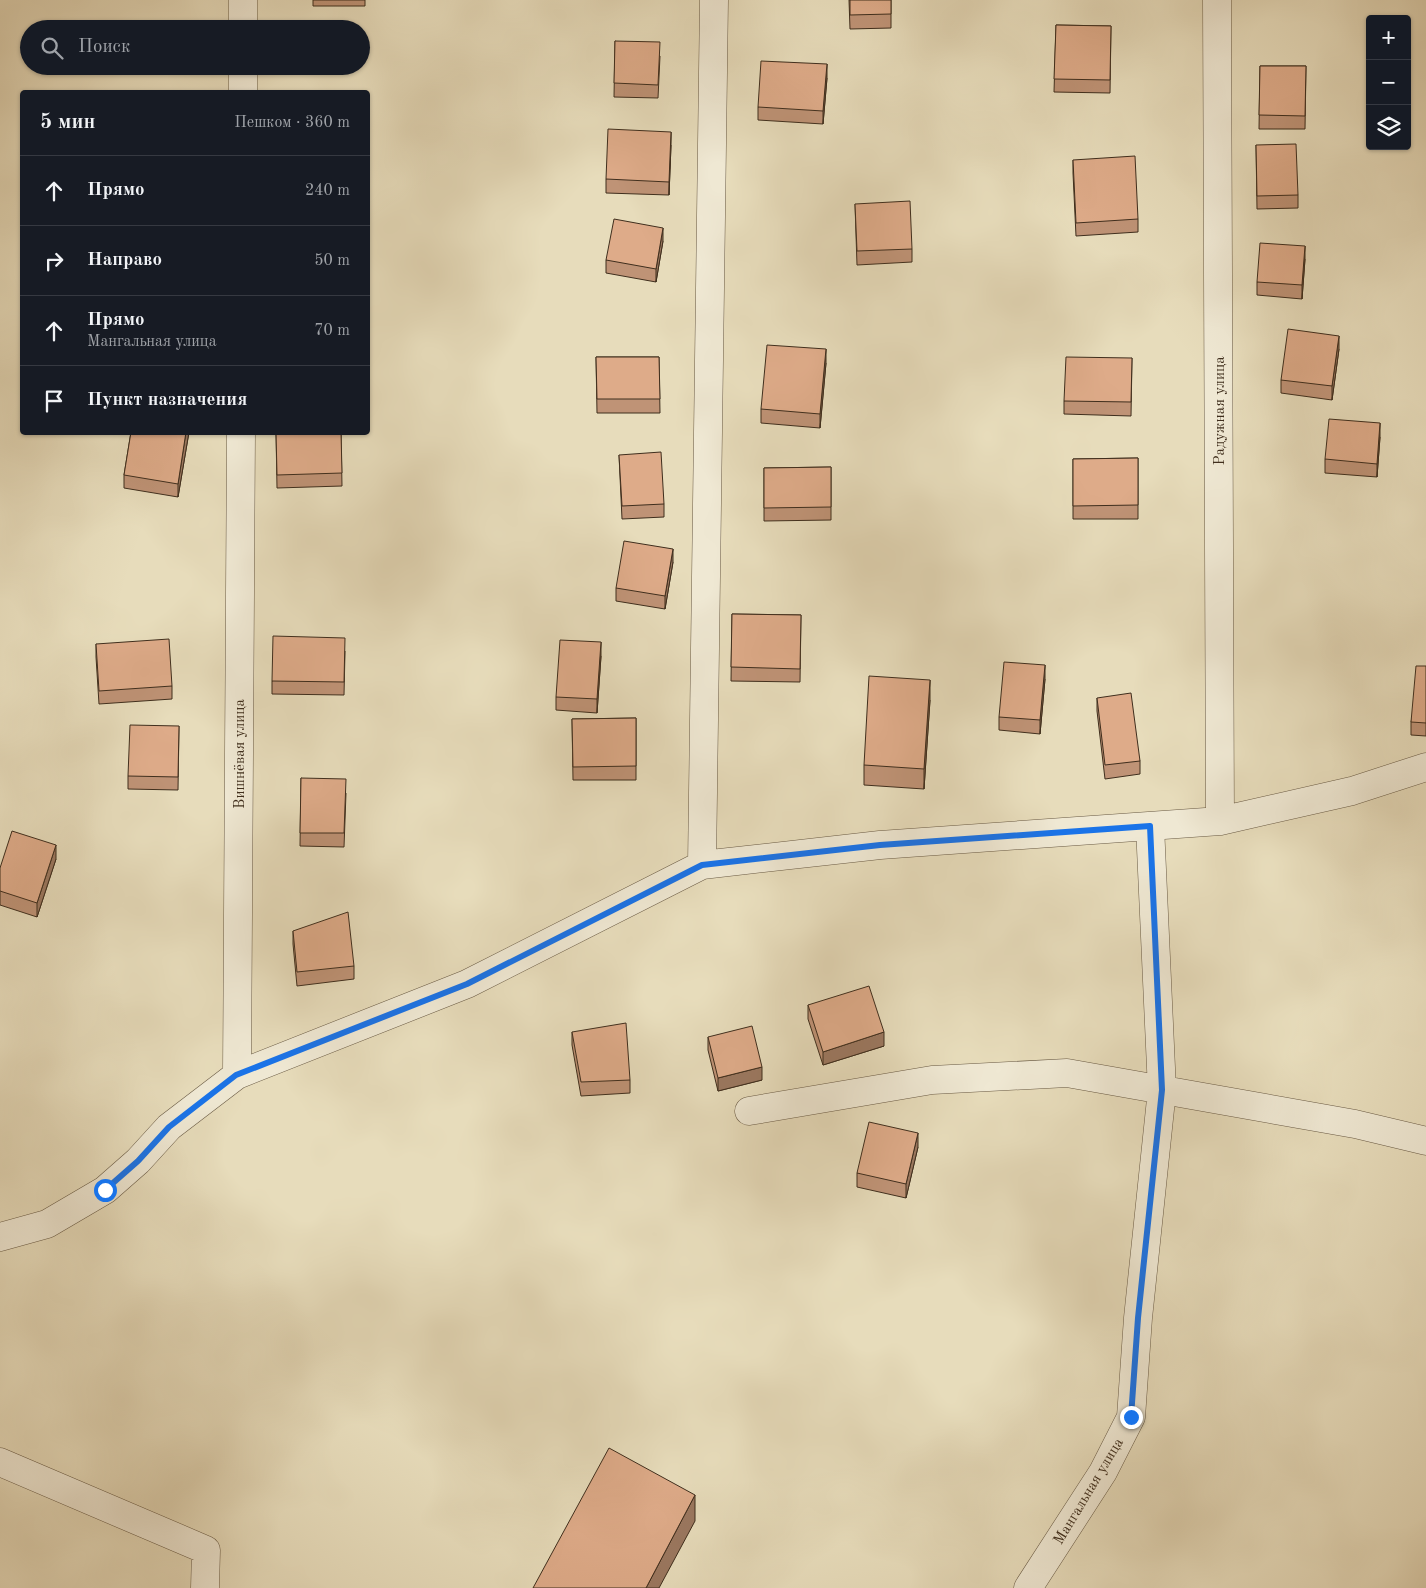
<!DOCTYPE html>
<html lang="ru">
<meta charset="utf-8">
<style>
body{margin:0;font-family:"Old Standard TT",serif;background:#242831;color:#f1f3f6}
.controls{position:absolute;right:15px;top:15px;display:grid;overflow:hidden;border-radius:5px;box-shadow:0 1px 4px #0004}
.controls button{width:45px;height:45px;display:grid;place-items:center;padding:0;border:0;border-bottom:1px solid #363941;background:#171b24;color:#f1f3f6;font:25px sans-serif}
.stop{position:absolute;width:15px;height:15px;margin:-11px;border:4px solid #1a73e8;border-radius:50%;background:#fff}
.stop.end{background:#1a73e8;border-color:#fff;box-shadow:0 1px 5px #0008}
.list{margin:0;padding:0;list-style:none}
h2{display:flex;justify-content:space-between;align-items:center;height:65px;margin:0;padding:0 20px;font-size:21px}
h2 small{font-size:16px;font-weight:400;color:#9ea1a6}
.list li{display:grid;grid-template-columns:32px 1fr auto;gap:15px;align-items:center;box-sizing:border-box;height:70px;padding:0 20px;border-top:1px solid #363941}
.list b{display:block;font-size:19px;white-space:nowrap}
.list p{margin:0;font-size:16px;white-space:nowrap;color:#9ea1a6}
.list em{font-size:16px;font-style:normal;color:#9ea1a6}
.icon{flex:none;width:28px;height:28px;fill:none;stroke:currentColor;stroke-width:2;stroke-linecap:round;stroke-linejoin:round}
.map{position:relative;flex:none;width:1426px;height:1588px;overflow:hidden}
.search{position:absolute;background:#171b24;box-shadow:0 1px 4px #0004;left:20px;top:20px;width:350px;height:55px;display:flex;align-items:center;gap:12px;box-sizing:border-box;padding:0 18px;border-radius:28px;color:#9ea1a6;font-size:19px}
.panel{position:absolute;background:#171b24;box-shadow:0 1px 4px #0004;left:20px;top:90px;width:350px;height:345px;border-radius:5px}
.map>svg:first-child{display:block}
</style>
<div class="map">
<svg width="1426" height="1588" viewBox="0 0 1426 1588">
<rect width="100%" height="100%" fill="#e7dcbb"/>
<filter id="stains"><feTurbulence type="fractalNoise" baseFrequency=".004" numOctaves="4"/><feColorMatrix values="0 0 0 0 .2 0 0 0 0 .09 0 0 0 0 .02 0 0 0 .5 -.17"/></filter>
<radialGradient id="worn" r=".72"><stop offset=".6" stop-color="#630" stop-opacity="0"/><stop offset="1" stop-color="#630" stop-opacity=".3"/></radialGradient>
<g fill="none" stroke-linecap="round" stroke-linejoin="round">
<!-- minor casing -->
<g stroke="#695a44" stroke-width="29">
<path id="minor" d="M1217,0L1220,821
M243,29V0
M243,92V66
M702,865L714,0
M237,1075L241,432
M749,1111L932,1080L1067,1073L1355,1124L1426,1141
M0,1237L47,1224L105,1190L138,1161L169,1127L237,1075L467,984L702,865L880,845L1220,821L1352,791L1426,767
M0,1462L206,1550L205,1588
M1028,1588L1103,1472L1131,1417L1138,1318L1162,1090L1150,826"/>
</g>
<!-- minor -->
<use href="#minor" stroke="#efe8d3" stroke-width="28"/>
</g>
<!-- wall -->
<path fill="#bf9376" stroke="#3f2e1d" d="M313,0H365V6H313Z
M849,0H891V28L850,29Z
M1056,25L1111,26L1110,93L1054,92Z
M615,41L660,56L658,98L614,97Z
M1260,66H1306L1305,129H1259Z
M827,78L823,124L758,120V107Z
M671,145L669,195L606,193V179Z
M1256,145L1298,195V208L1257,209Z
M1073,160L1138,219V232L1076,236L1073,173Z
M855,204L912,249V262L857,265Z
M663,241L656,282L606,273V260Z
M1305,259L1302,299L1257,295V282Z
M1339,349L1332,400L1281,393V380Z
M596,357H659L660,413H597Z
M1132,358L1131,416L1064,414V401Z
M826,363L820,428L761,423V409Z
M131,432H189L178,497L124,488V475Z
M276,432H341L342,486L277,488Z
M1380,437L1377,477L1325,473V459Z
M619,455L664,504V517L622,519Z
M1138,458V519H1073V459Z
M831,467V520L764,521V468Z
M673,562L665,609L616,601V588Z
M732,614L801,615L800,682L731,681Z
M96,644L172,686V699L99,704L96,657Z
M345,651L344,695L272,694V681Z
M601,656L597,713L556,710V697Z
M1426,666V736L1411,735V722Z
M1045,679L1040,734L999,730V717Z
M1097,698L1140,761V774L1105,779L1097,711Z
M930,700L924,789L864,785V765Z
M636,718V780H573L572,719Z
M179,726L178,790L128,789V776Z
M301,778L346,793L344,847L300,846Z
M56,859L37,917L0,905V868Z
M293,931L354,966V979L297,986L293,944Z
M808,1005L884,1046L823,1065L808,1019Z
M572,1032L630,1080V1093L581,1096L572,1045Z
M708,1037L762,1080L718,1091L708,1050Z
M918,1147L906,1198L857,1187V1173Z"/>
<!-- shaded-wall -->
<path fill="#9b7860" stroke="#3f2e1d" d="M827,64V78L823,124V111Z
M671,132V145L669,195V182Z
M663,228V241L656,282V269Z
M1305,246V259L1302,299V285Z
M1339,336V349L1332,400V386Z
M826,349V363L820,428V414Z
M1380,423V437L1377,477V464Z
M186,432H189L178,497V484Z
M673,549V562L665,609V596Z
M601,642V656L597,713V699Z
M1045,665V679L1040,734V720Z
M930,680V700L924,789V769Z
M56,845V859L37,917V903Z
M884,1032V1046L823,1065V1052Z
M762,1067V1080L718,1091V1078Z
M918,1133V1147L906,1198V1184Z
M695,1495V1521L659,1588H646Z"/>
<!-- building -->
<path fill="#deab89" stroke="#3f2e1d" d="M850,0H891V14L850,15Z
M1056,25L1111,26L1110,80L1054,79Z
M615,41L660,42L658,85L614,83Z
M761,61L827,64L823,111L758,107Z
M1260,66H1306L1305,116L1259,115Z
M608,129L671,132L669,182L606,179Z
M1296,144L1298,195L1257,196L1256,145Z
M1135,156L1138,219L1076,223L1073,160Z
M910,201L912,249L857,251L855,204Z
M614,219L663,228L656,269L606,260Z
M1260,243L1305,246L1302,285L1257,282Z
M1288,329L1339,336L1332,386L1281,380Z
M767,345L826,349L820,414L761,409Z
M596,357H659L660,399H597Z
M1066,357L1132,358L1131,402L1064,401Z
M1329,419L1380,423L1377,464L1325,459Z
M131,432H186L178,484L124,475Z
M276,432H341L342,473L277,475Z
M661,452L664,504L622,506L619,455Z
M1138,458V505L1073,506V459Z
M831,467V507L764,508V468Z
M624,541L673,549L665,596L616,588Z
M732,614L801,615L800,669L731,667Z
M273,636L345,638L344,682L272,681Z
M169,639L172,686L99,691L96,644Z
M560,640L601,642L597,699L556,697Z
M1004,662L1045,665L1040,720L999,717Z
M1416,666H1426V723L1411,722Z
M869,676L930,680L924,769L864,765Z
M1131,693L1140,761L1105,765L1097,698Z
M636,718V766L573,767L572,719Z
M130,725L179,726L178,777L128,776Z
M301,778L346,779L344,833H300Z
M12,831L56,845L37,903L0,891V868Z
M348,912L354,966L297,972L293,931Z
M869,986L884,1032L823,1052L808,1005Z
M626,1023L630,1080L581,1082L572,1032Z
M752,1026L762,1067L718,1078L708,1037Z
M869,1122L918,1133L906,1184L857,1173Z
M609,1448L695,1495L646,1588H533Z"/>
<g fill="none" stroke-linecap="round" stroke-linejoin="round">
<!-- route -->
<path stroke="#1a73e8" stroke-width="6" d="M105,1190L138,1161L169,1127L236,1075L467,984L702,865L880,845L1150,826L1162,1090L1138,1318L1131,1417"/>
</g>
<g text-anchor="middle" stroke-width="4" stroke-linejoin="round" paint-order="stroke">
<!-- street labels -->
<g font-size="15" fill="#3f2e1d" stroke="#efe8d3">
<text transform="translate(1219 411) rotate(-90)" y="5">Радужная улица</text>
<text transform="translate(239 754) rotate(-90)" y="5">Вишнёвая улица</text>
<text transform="translate(1088 1491) rotate(-59)" y="5">Мангальная улица</text>
</g>
</g>
<rect width="100%" height="100%" filter="url(#stains)"/>
<rect width="100%" height="100%" fill="url(#worn)"/>
</svg>
<div class="controls">
<button>+</button>
<button>−</button>
<button><svg class="icon" aria-label="layers" viewBox="0 0 24 24"><path d="M12 4l9 5-9 5-9-5zM3 14l9 5 9-5"/></svg></button>
</div>
<div class="stop" style="left:105px;top:1190px"></div>
<div class="stop end" style="left:1131px;top:1417px"></div>
<div class="search"><svg class="icon" aria-label="search" viewBox="0 0 24 24"><circle cx="10" cy="10" r="6"/><path d="M15 15l6 6"/></svg>Поиск</div>
<section class="panel">
<h2>5 мин<small>Пешком · 360 m</small></h2>
<ul class="list">
<li><svg class="icon" aria-label="ahead" viewBox="0 0 24 24"><path d="M12 20V5M6 11l6-6 6 6"/></svg><div><b>Прямо</b></div><em>240 m</em></li>
<li><svg class="icon" aria-label="right" viewBox="0 0 24 24"><path d="M7 20v-9h11M14 6l5 5-5 5"/></svg><div><b>Направо</b></div><em>50 m</em></li>
<li><svg class="icon" aria-label="ahead" viewBox="0 0 24 24"><path d="M12 20V5M6 11l6-6 6 6"/></svg><div><b>Прямо</b><p>Мангальная улица</p></div><em>70 m</em></li>
<li><svg class="icon" aria-label="arrive" viewBox="0 0 24 24"><path d="M6 21V4h12l-3 4 3 4H6"/></svg><div><b>Пункт назначения</b></div></li>
</ul>
</section>
</div>
